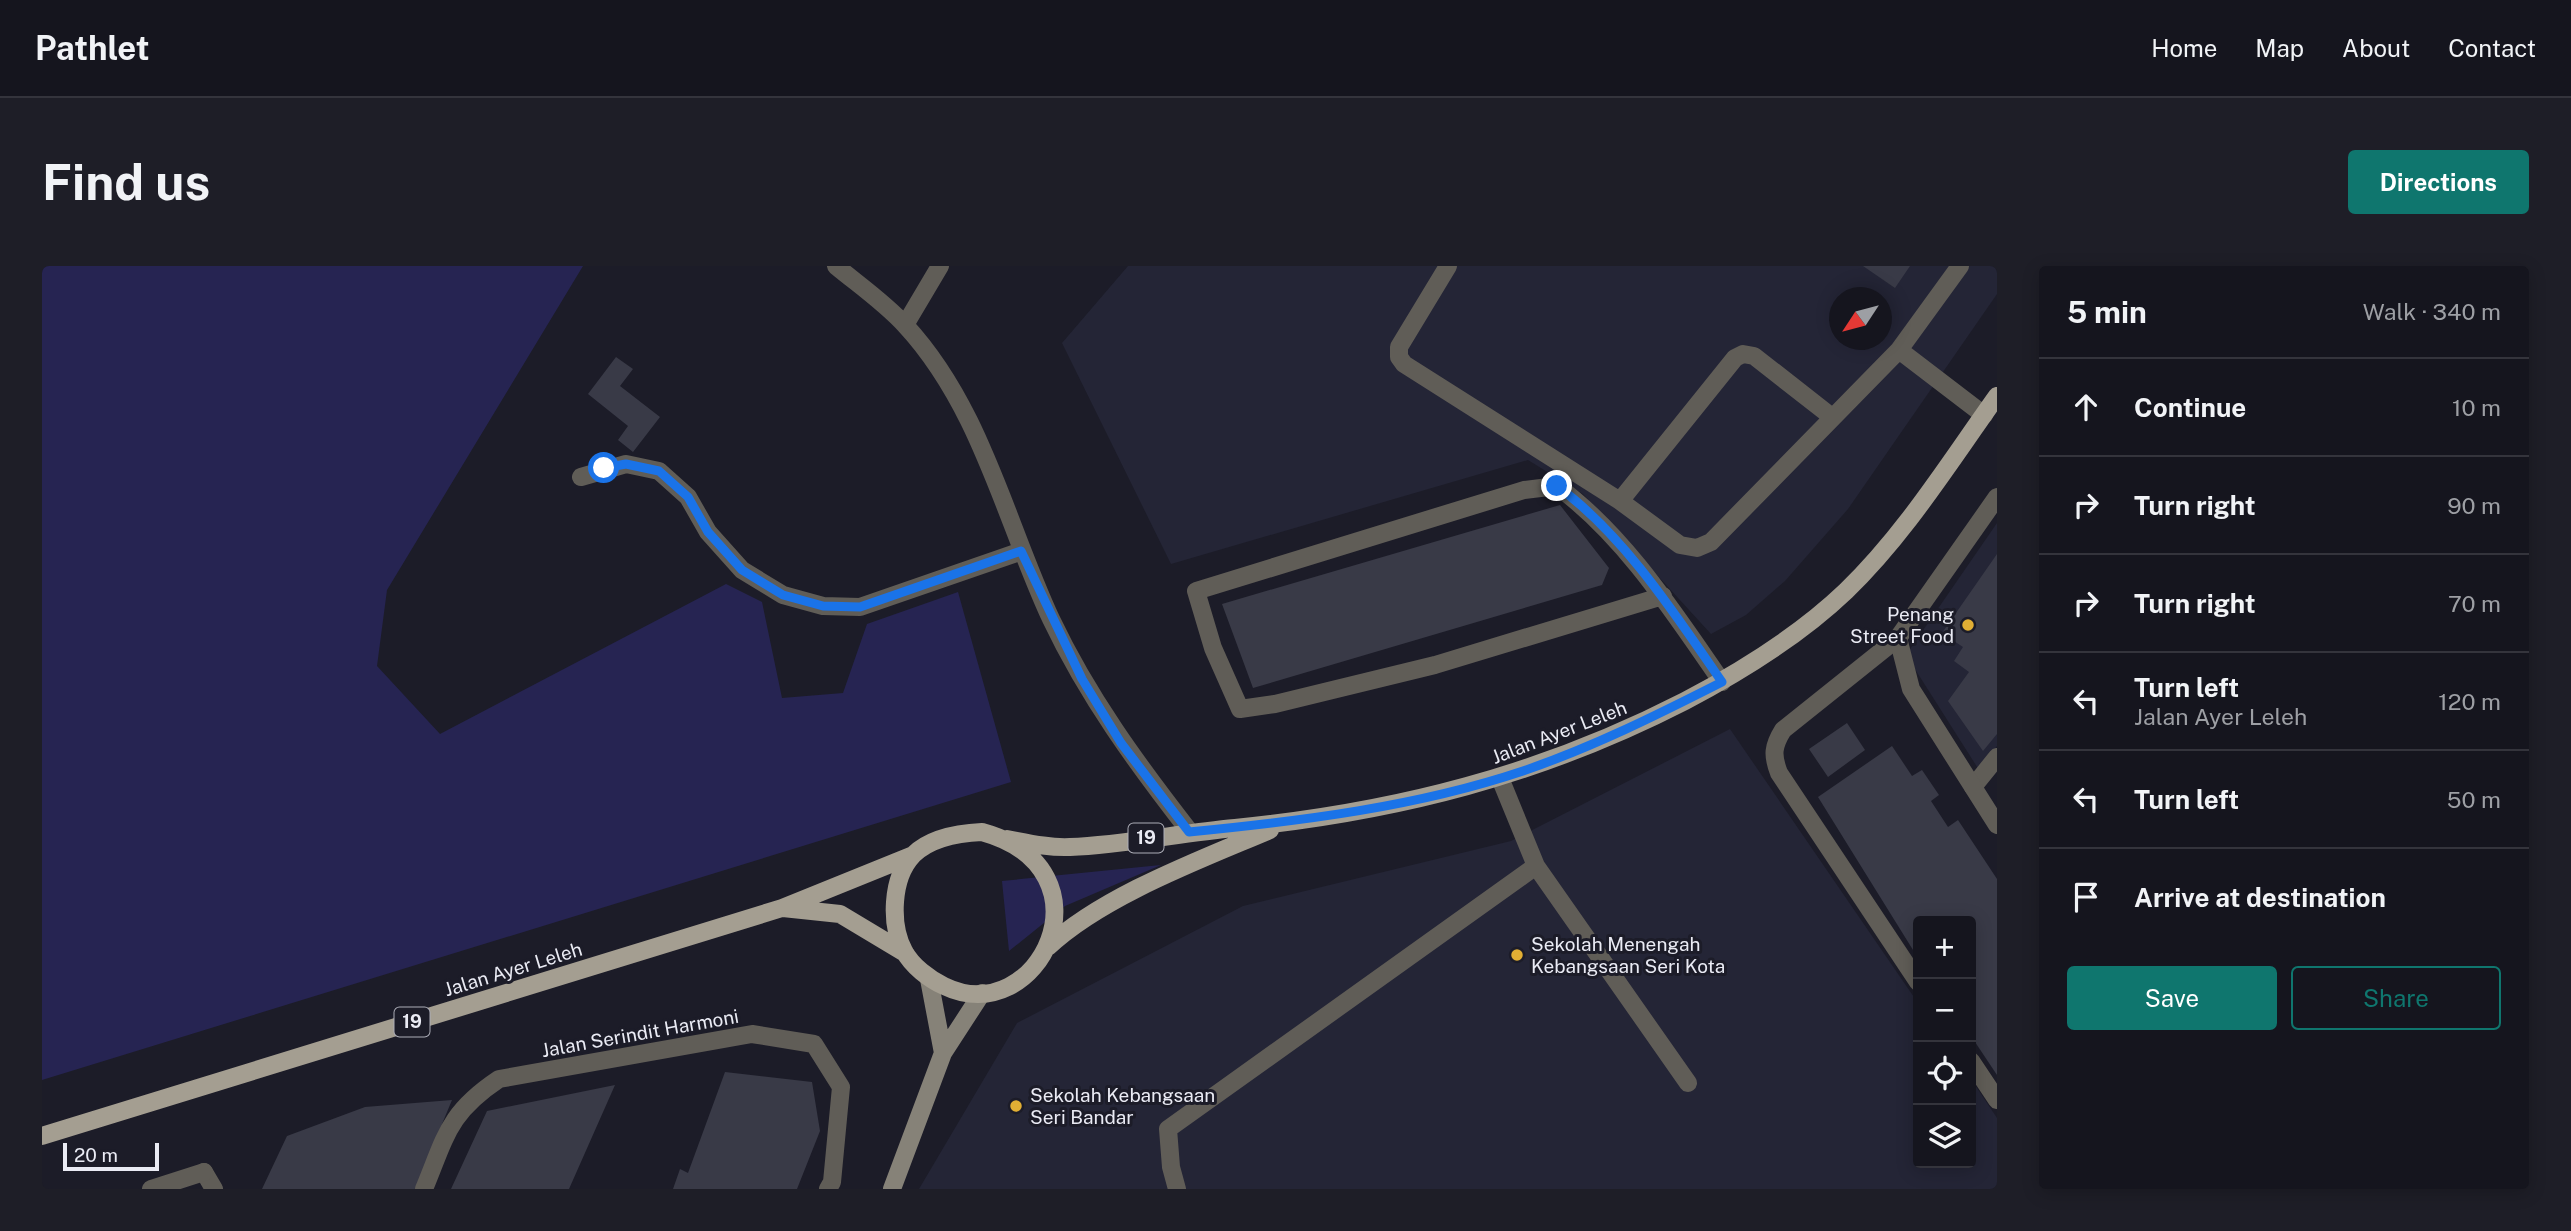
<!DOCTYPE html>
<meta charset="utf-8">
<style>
body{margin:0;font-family:"Public Sans",sans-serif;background:#1e1e27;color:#f1f3f6}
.controls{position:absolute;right:21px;bottom:21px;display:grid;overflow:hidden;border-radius:7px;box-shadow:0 4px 18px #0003}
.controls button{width:63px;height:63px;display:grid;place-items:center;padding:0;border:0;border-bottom:2px solid #34343c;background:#15151e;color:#f1f3f6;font:35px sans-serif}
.compass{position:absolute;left:1787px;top:21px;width:63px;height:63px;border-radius:50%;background:#15151e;box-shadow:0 4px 18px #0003;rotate:234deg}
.scale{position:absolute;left:21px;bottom:18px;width:96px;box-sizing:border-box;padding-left:7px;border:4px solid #eaebf4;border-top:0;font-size:19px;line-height:24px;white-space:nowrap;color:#eaebf4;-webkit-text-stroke:5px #1c1c28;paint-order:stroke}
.stop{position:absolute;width:21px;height:21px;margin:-16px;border:5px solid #1a73e8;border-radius:50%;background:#fff}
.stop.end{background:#1a73e8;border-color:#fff;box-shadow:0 2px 7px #0008}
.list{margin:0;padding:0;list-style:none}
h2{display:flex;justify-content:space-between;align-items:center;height:91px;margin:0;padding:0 28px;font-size:30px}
h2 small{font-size:23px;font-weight:400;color:#9d9fa4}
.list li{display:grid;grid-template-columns:46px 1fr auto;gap:21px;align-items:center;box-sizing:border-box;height:98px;padding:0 28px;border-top:2px solid #34343c}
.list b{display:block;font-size:26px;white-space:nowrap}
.list p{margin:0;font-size:23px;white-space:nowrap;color:#9d9fa4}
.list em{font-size:23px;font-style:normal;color:#9d9fa4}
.actions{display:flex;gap:14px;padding:21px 28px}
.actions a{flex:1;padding:16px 0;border:2px solid #0f766e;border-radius:7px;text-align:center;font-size:24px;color:#0f766e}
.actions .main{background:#0f766e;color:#fff}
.icon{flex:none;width:38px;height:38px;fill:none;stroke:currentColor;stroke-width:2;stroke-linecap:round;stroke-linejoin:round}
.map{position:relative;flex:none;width:1955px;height:923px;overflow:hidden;border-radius:7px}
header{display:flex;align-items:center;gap:42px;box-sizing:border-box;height:98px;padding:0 35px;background:#15151e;border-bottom:2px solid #34343c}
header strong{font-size:33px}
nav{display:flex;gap:38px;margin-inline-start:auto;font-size:24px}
.intro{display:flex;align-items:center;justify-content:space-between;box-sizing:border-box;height:168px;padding:0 42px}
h1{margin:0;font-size:49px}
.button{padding:18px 32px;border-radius:7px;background:#0f766e;color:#fff;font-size:24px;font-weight:700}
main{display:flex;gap:42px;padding:0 42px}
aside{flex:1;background:#15151e;border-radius:7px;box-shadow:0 4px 18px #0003}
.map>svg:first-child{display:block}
</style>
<header>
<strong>Pathlet</strong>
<nav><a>Home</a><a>Map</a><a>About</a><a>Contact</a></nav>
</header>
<div class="intro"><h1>Find us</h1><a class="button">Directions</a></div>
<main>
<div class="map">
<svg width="1955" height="923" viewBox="0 0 1955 923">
<rect width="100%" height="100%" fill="#1c1c28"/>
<!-- built -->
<path fill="#242536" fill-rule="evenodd" d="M1086,0H1955V28L1806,243L1743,315L1704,349L1669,368L1541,228L1486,194L1129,298L1020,77ZM1798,32H1840V74H1798Z
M1955,257V480L1937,504L1864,389Z
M1688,463L1876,737V897H1929V813L1955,852V923H877L975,757L1201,640L1469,575Z"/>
<!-- green -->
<path fill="#262452" d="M0,0H541L345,324L335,400L398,468L684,318L720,336L740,432L801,427L825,358L916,326L969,516L0,814Z
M1119,599L1023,640L967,685L960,615Z"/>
<!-- building -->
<path fill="#393a47" d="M1821,0H1868L1853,22Z
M574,91L591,103L578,120L618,151L591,186L576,174L586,160L546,128Z
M1518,239L1567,302L1560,319L1211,422L1180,338Z
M1955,288V468L1941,485L1906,435L1927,406L1912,395L1921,381L1900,367Z
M1805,457L1823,484L1786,511L1767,483Z
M1850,480L1870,510L1880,504L1897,529L1889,535L1906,561L1916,554L1955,613V809L1929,770V655H1876V692L1776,531Z
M683,806L770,816L778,865L755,923H631L638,903L646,907Z
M573,819L527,923H409L445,845Z
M410,834L373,923H220L245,870L323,841Z"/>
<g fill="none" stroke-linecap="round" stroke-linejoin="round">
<!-- lane -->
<path stroke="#605d57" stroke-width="18" d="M1406,0L1357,81V91L1362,98L1578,235L1638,279L1655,282L1669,276L1857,84L1918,0
M1857,84L1942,149
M1578,235L1693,92L1701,88L1712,90L1790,151
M1621,330L1393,399L1233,438L1198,443L1171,382L1154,325L1482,224L1515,220C1583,270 1632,347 1680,416
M1856,372L1741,464C1731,480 1730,489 1737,507L1876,716
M1458,512L1494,600L1646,817
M1931,521L1955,491
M1929,795L1955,834
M162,906L172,923
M1135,923L1129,901L1126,863L1494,600"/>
<!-- street -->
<path stroke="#605d57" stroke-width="18" d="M794,0C817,19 843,37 863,59C939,141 963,254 1009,353C1046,431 1095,498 1148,566
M863,59L898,0
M539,211L584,198L617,205L646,231L666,266L700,304L741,329L781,340L818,341L980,285
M1955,231L1856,372L1869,423L1955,559
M109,923L162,906
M382,923C404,870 406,847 457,813L710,768L772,778L799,821L790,916L786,923"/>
<!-- secondary -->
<path stroke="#868278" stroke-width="18" d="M887,713L901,787
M850,923L901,787L940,727"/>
<!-- primary -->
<path stroke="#a49e91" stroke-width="18" d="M940,566C1075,603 997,766 902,720C887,713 870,700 862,685C848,659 849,612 871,589C888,572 918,567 940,566Z
M965,573C986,577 1007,582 1028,581C1082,579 1138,567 1193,562C1354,546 1499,509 1643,435C1700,405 1757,370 1804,325C1863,268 1907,197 1955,130
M741,642L798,648L863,687
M1006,681C1060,630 1160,593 1228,564
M0,870L740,642L871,589"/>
</g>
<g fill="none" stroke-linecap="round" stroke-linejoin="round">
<!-- route -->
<path stroke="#1a73e8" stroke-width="9" d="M562,202L584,198L617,205L646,231L666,266L700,304L741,329L781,340L818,341L979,285L1040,413L1079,477L1147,566C1259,555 1374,541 1481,505C1551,481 1615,449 1680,416C1633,348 1582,269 1515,220"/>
</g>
<!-- markers -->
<g fill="#e2af34" stroke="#1c1c28" stroke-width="2.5">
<circle cx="1926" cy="359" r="7"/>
<circle cx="1475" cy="689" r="7"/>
<circle cx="974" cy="840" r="7"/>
</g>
<g text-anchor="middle" stroke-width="6" stroke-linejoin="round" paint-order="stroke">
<!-- shield labels -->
<g fill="#1c1c28" stroke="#acadb7" stroke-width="2">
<rect x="1086.5" y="557.5" width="35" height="29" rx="5"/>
<rect x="352.5" y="741.5" width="35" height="29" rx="5"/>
</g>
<g font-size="18" font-weight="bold" fill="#eaebf4">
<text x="1104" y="578">19</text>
<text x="370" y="762">19</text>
</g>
<!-- poi labels -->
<g font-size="19" fill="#eaebf4" stroke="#1c1c28" text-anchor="start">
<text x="1912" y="355" text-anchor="end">Penang<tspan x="1912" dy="22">Street Food</tspan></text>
<text x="1489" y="685">Sekolah Menengah<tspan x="1489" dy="22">Kebangsaan Seri Kota</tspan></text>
<text x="988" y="836">Sekolah Kebangsaan<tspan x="988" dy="22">Seri Bandar</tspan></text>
</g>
<!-- street labels -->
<g font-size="19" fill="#eaebf4" stroke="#1c1c28">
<text transform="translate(1517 466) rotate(-21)" y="7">Jalan Ayer Leleh</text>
<text transform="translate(471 703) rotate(-17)" y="7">Jalan Ayer Leleh</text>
<text transform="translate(598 767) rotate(-10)" y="7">Jalan Serindit Harmoni</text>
</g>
</g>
</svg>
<div class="controls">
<button>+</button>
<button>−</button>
<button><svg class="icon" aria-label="locate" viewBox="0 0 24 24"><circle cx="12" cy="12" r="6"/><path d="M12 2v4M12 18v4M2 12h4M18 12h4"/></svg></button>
<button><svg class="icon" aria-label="layers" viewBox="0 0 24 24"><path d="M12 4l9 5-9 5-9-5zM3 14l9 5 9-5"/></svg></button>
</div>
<svg class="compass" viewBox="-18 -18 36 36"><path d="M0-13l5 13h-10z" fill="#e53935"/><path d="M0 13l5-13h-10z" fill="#9d9fa4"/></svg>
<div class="scale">20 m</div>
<div class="stop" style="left:562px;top:202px"></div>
<div class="stop end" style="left:1515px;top:220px"></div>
</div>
<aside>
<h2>5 min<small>Walk · 340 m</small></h2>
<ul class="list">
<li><svg class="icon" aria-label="ahead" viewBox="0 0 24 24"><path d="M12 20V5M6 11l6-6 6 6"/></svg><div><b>Continue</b></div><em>10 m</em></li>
<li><svg class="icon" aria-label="right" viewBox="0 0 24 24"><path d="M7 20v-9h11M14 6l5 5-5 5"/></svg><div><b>Turn right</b></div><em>90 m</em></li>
<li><svg class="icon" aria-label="right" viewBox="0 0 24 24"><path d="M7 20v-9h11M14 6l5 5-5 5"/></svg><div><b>Turn right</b></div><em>70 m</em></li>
<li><svg class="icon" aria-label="left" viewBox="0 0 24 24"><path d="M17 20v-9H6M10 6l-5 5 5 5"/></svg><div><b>Turn left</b><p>Jalan Ayer Leleh</p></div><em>120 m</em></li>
<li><svg class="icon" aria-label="left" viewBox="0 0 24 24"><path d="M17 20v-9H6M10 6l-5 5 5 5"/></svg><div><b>Turn left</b></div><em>50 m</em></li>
<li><svg class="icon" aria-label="arrive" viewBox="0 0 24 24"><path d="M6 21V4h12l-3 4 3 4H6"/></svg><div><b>Arrive at destination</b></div></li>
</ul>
<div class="actions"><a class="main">Save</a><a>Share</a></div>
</aside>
</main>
